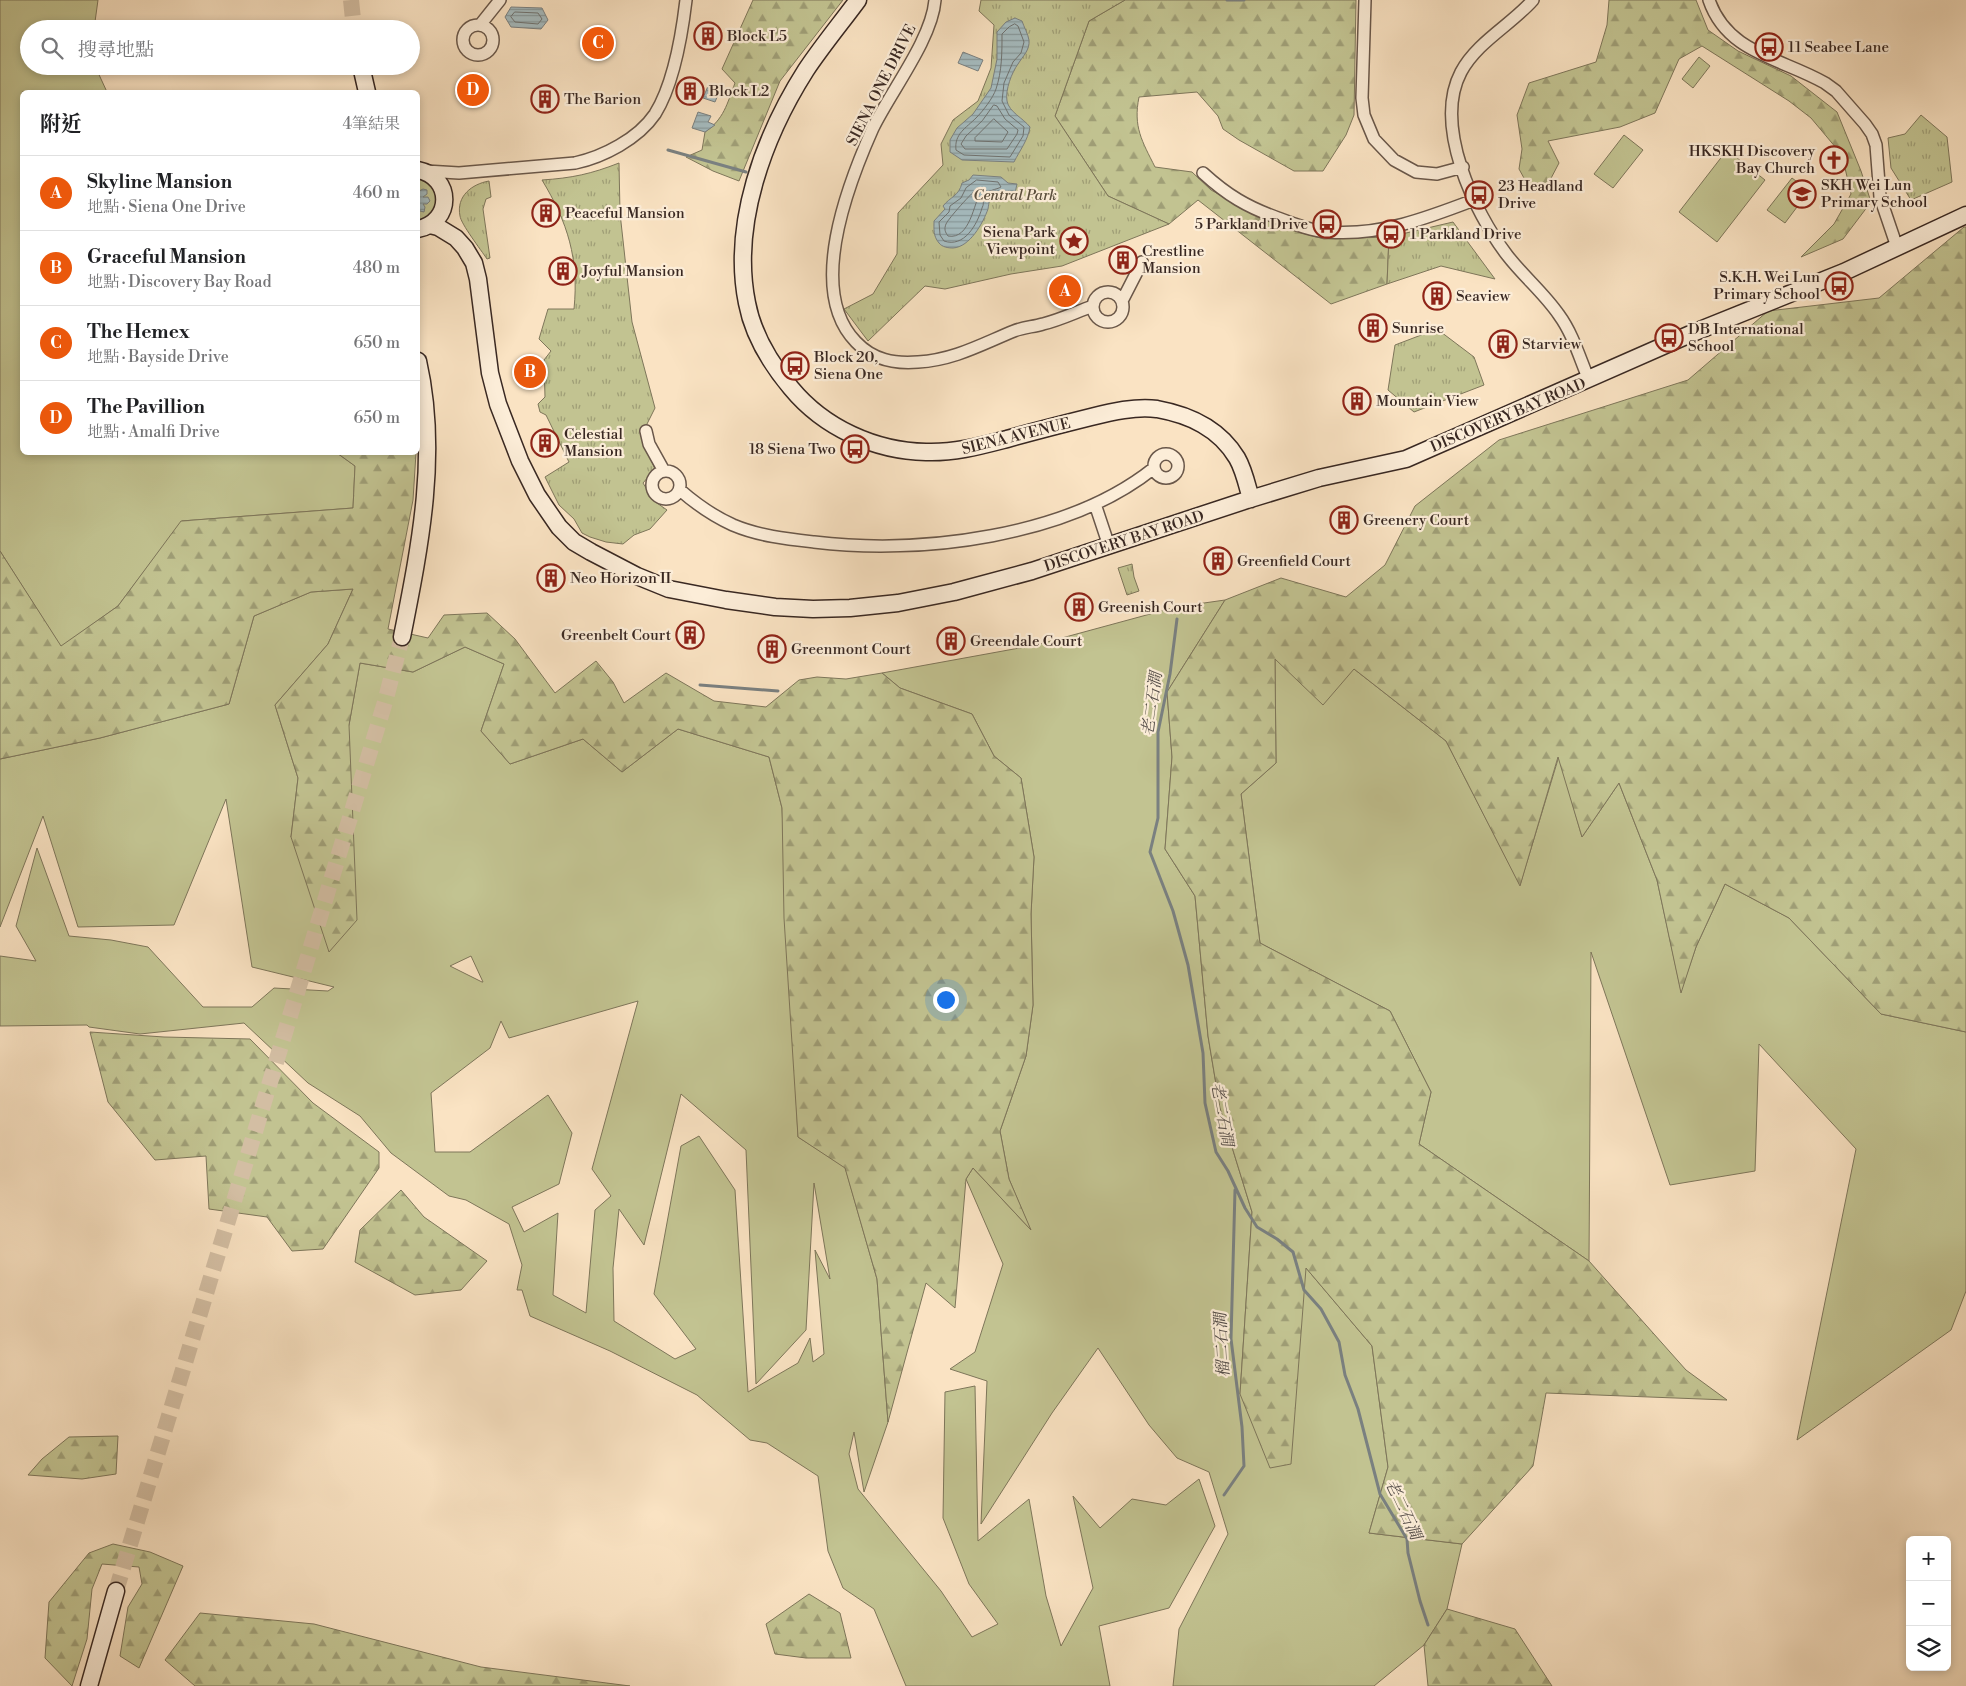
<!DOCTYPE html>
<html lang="zh-TW">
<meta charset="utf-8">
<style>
body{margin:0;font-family:"Libre Bodoni","Noto Serif TC",serif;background:#f2f2f2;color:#202124}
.controls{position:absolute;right:15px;bottom:15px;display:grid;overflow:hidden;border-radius:8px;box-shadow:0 2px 8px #0003}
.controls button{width:45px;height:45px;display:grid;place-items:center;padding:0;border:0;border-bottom:1px solid #e0e0e0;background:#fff;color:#202124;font:25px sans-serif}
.you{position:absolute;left:945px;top:999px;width:18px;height:18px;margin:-12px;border:4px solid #fff;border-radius:50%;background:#1a73e8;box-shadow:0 0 0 8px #1a73e833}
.badge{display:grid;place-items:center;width:32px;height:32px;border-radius:50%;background:#ea580c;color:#fff;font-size:16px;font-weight:700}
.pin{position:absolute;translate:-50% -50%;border:2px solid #fff;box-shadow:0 1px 5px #0006}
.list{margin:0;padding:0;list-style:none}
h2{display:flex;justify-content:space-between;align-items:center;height:65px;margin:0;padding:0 20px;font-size:21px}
h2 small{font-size:16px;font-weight:400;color:#757577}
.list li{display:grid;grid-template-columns:32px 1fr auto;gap:15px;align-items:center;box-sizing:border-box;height:75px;padding:0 20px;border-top:1px solid #e0e0e0}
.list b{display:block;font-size:19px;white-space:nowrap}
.list p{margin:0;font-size:16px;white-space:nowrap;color:#757577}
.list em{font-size:16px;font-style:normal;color:#757577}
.icon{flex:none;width:28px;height:28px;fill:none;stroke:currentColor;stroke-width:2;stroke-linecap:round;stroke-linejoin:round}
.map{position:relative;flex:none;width:1966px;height:1686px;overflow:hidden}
.search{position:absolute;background:#fff;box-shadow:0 2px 8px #0003;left:20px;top:20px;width:400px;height:55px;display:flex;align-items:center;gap:12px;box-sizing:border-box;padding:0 18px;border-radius:28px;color:#757577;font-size:19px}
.panel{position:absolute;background:#fff;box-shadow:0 2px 8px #0003;left:20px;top:90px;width:400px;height:365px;border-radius:8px}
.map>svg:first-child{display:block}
</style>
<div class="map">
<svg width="1966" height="1686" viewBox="0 0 1966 1686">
<defs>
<pattern id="forest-firs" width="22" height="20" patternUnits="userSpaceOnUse" patternTransform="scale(1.25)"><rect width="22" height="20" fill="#c2c391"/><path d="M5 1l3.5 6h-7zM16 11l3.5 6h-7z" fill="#9f9e76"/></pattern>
<pattern id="park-tufts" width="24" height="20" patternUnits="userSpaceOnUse" patternTransform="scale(1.25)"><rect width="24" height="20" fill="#c2c391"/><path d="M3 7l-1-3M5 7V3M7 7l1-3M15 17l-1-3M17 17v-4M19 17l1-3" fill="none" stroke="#9f9e76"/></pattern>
<pattern id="water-rules" width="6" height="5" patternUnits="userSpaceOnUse" patternTransform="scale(1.25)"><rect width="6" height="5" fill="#a5bbbf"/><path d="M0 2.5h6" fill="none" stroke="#87989b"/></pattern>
</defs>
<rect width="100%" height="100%" fill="#fae3c3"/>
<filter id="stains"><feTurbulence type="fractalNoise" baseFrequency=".004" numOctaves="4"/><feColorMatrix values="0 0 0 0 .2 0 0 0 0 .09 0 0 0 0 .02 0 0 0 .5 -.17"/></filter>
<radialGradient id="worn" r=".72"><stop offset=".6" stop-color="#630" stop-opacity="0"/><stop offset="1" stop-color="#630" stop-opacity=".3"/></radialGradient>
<!-- green -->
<path fill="#c2c391" stroke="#7e765a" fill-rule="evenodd" d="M0,0H98L94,29H29V66H95L107,92H22V452L337,453L355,466L353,508L182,521L118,606L61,647L0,551Z
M1699,57L1710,66L1693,88L1682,79Z
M1624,135L1643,150L1613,188L1594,174Z
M1727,150L1765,180L1717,242L1679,212Z
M418,177C433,181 445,204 429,216C426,218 421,219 418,221Z
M1792,178L1809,191L1785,223L1767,210Z
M353,589L328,644L275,705L298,778L291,837L349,725L360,663L413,672L465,647L504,664L481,731L510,764L583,739L622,772L678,729L769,757L782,808L798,1137L845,1167L877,1279L888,1422L864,1492L854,1432L849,1454L858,1489L941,1591L972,1637L998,1624L969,1584L943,1518L945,1392L975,1386L978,1541L1029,1499L1046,1596L1061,1646L1093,1588L1073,1496L1100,1528L1132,1499L1166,1505L1199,1479L1215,1526L1169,1608L1099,1626L1110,1686H906L874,1609L843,1588L828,1551L818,1476L767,1443L750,1440L697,1395L610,1351L530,1316L522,1290H517L522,1265L509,1224L466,1200L449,1196L391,1153L360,1116L308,1083L244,1023L140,1034L89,1027L87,1025L0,1026V956L36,961L16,926L37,848L69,936L111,940L148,947L203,1007H252L274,988L328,991L334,987L252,967L226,799L174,925L78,927L43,816L0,927V759L100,738L229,704L254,616L311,592ZM471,956L483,982H482L450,966ZM638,1001L592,1169L611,1196L595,1210L586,1313L553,1295L558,1213L524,1232L512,1207L559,1184L572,1133L548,1095L470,1152H435L431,1093L490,1048L501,1021L509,1038ZM681,1094L746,1150L756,1384L806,1330L814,1183L830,1279L815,1250L824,1354L813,1362L810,1338L798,1363L748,1392L735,1190L699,1136L681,1146L654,1294L696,1349L675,1359L614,1321L613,1268L619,1209L644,1245Z
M1225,600L1167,692L1172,757L1165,849L1195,896L1208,1036L1220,1108L1252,1212L1240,1394L1306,1268L1372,1346L1388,1467L1369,1533L1462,1544L1447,1609L1424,1645L1374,1686H1173L1179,1629L1228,1534L1209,1472L1177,1458L1149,1425L1098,1348L1052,1413L981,1524L987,1381L950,1369L975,1352L1003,1264L966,1179L973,1168L1030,1229L1009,1179L1000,1131L1026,1056L1033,1005L1031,914L1034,857L1021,778L994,756L972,714L900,688L882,673L1036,645L1176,607Z
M1275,659L1354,669L1446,741L1520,885L1559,756L1582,837L1619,783L1657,880L1681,991L1696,947L1725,884L1789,918L1881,1014L1966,1032V1291L1951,1330L1797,1440L1856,1149L1759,1044L1755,1171L1670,1185L1591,952L1589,1261L1419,1144L1431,1092L1390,1011L1260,943L1241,794L1276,763Z"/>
<!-- forest -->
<path fill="url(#forest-firs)" stroke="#7e765a" d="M753,0H843L780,81L739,181L713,171L686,157L702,150L705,132C724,119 727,104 735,83L722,69Z
M1125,0H1356L1354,115L1346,135L1323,171H1294L1239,140L1223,129L1218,116L1197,92L1139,97C1133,127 1142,141 1155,167L1192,172L1211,190L1280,227L1324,239L1389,237L1387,284L1331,304L1198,200L1169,224L1108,196L1055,116L1089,21Z
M1609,0H1696L1708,30L1738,51L1791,76L1837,112L1861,171L1871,202L1843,239L1801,257L1834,224L1851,194L1842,155L1811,118L1789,101L1702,46L1679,59L1655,113L1620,127L1548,141L1559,163L1548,184L1530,189L1519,169L1522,149L1517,115L1529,83L1596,62L1607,25Z
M1964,227H1966V1032L1881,1014L1789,918L1725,884L1696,947L1681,993L1657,880L1619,783L1582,837L1558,757L1520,886L1446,741L1354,669L1323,705L1275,659L1276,763L1241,794L1260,943L1390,1011L1431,1092L1419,1144L1589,1261L1686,1370L1727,1400L1546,1393L1533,1466L1462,1544L1369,1533L1388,1467L1372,1346L1306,1268L1291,1464L1270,1468L1240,1394L1252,1212L1220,1108L1208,1036L1195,896L1165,849L1172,757L1167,692L1225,600L1281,578L1346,597L1385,565L1415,506L1499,440L1688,380L1768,311L1879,298Z
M337,453H416L413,500L388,629L428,638L444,615L487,613L515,639L555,693L596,661L613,682L624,703L666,673L714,701L766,707L799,680L817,677L846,679L882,673L900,688L972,714L994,756L1021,778L1034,857L1031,914L1033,1005L1026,1056L1000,1131L1009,1179L1031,1230L973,1168L966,1179L955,1308L926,1283L888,1422L877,1279L845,1168L798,1137L784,918L782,808L769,757L678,729L622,772L583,739L510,764L481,731L504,664L465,647L413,672L360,663L349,725L357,920L329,952L291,837L298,778L275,705L328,644L353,589L311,592L254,616L229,704L100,738L0,759V551L61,646L118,606L181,521L353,508L355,466Z
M90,1032L164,1037L250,1039L313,1103L379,1152V1168L323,1249L292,1251L267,1217L209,1209L206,1156L155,1160L108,1102Z
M401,1190L424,1217L487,1261L461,1290L415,1295L355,1262L360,1230Z
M118,1436L116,1474L82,1479L28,1475L42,1459L69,1437Z
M113,1544L150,1552L183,1566L139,1668L120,1656L128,1607L142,1584L139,1567L102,1564L92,1589L87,1639L72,1686L45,1658L49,1602L89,1553Z
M809,1594L840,1613L851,1658H806L775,1654L766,1624Z
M1447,1609L1515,1629L1552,1686H1428L1424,1645Z
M200,1613L314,1624L481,1667L630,1686H195L165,1660Z"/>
<!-- park -->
<path fill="url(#park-tufts)" stroke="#7e765a" d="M981,0H1125L1089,21L1055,116L1108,196L1169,224L1062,266L1011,274L945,289L925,286L868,341L844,309L873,294L897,254L898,213L943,165L941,144L953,120L978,101L991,68L994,25L979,11Z
M1921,115L1947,137L1952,182L1911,200L1891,168L1888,138L1905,134Z
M619,163L620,213L632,322L655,408L641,436L655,469L643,483L654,501L667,510L650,529L634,535L623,544L606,542L590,537L582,533L574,519L559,505L545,477L569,462L546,415L540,412L538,404L545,397L544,360L551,351L539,339L548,309H574C579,259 568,223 542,180C572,178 591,174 619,163Z
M489,181L491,197L486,199L483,209L490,258L487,259C481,250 461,224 460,216C456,196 472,184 489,181Z
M1453,222L1495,279L1441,266L1387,284L1389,237Z
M1437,329L1474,357L1484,385L1414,412L1388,390L1395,345Z
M1132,564L1134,577L1139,591L1127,595L1118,568Z"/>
<!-- water -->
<path fill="url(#water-rules)" stroke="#7a8080" d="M511,7L542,8L548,20L541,29L511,27L505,17Z
M1015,18L1022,21C1024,27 1028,34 1029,40C1030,50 1023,56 1018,64C1012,72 1005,90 1007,101C1009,112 1023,118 1030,127C1028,140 1020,150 1014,162L962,160L950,152V140L957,128L973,114L991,88L997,59V32L1006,22Z
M963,52L983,60L978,71L958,63Z
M708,86L720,90L715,102L703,98Z
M698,112L711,116L708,122L715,125L705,132L692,128Z
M973,175L1001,177L1008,183L1017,184L1015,193L1012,194H993C989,199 989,203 988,209C983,223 970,247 953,248C948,248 942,247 939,243C933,236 934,229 934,221L945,209L943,206C950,197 959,196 962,183L969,180Z
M418,184L419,191L423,189L427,190V194L423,197H428L430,201L427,204H423L425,207L424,212L420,211L418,208Z"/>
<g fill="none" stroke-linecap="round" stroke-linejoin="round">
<!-- shore -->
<path stroke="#6f7270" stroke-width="1" d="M515,12L538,13L542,19L538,24L515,22L511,17Z
M1015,24L1018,26L1024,42L1021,53L1013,62L1004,83L1002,101L1009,115L1024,127L1023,136L1010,157L964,155L956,150C954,134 966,128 976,118C983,111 993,98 996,89C1002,71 1002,53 1002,34L1009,27Z
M994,105L997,106L1005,119L1018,130L1017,134L1007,149H965L961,144L966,136L982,121Z
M994,119L1008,132L1002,142L975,141V138Z
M977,180L998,182L1001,187C996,190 989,189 985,196C983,200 984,205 982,208C977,225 964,248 944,241L940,235L939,222L949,212L950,206L961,198L966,188Z
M978,188L981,190C974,203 970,240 948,236C945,232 944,229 946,224C948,219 973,191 978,188Z"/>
<!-- stream -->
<path stroke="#7a8080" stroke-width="3" d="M1227,0H1244
M668,150L746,172
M1177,619L1170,674L1158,732V818L1150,852L1173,911L1188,965L1203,1053L1205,1103L1216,1152L1228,1171L1245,1208L1257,1227L1277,1239L1293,1252L1304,1290L1321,1309L1339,1342L1345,1375L1358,1409L1380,1494L1407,1539L1408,1553L1420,1601L1428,1625
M700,685L778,691
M1224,1495L1244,1466L1242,1427L1231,1339L1235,1190"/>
<!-- secondary-tunnel -->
<path stroke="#d3bea3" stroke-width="16" stroke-dasharray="16 8" stroke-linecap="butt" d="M351,0L354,29
M116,1591L385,702L402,637"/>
<!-- street casing -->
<g stroke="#69574a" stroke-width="14">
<path id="street" d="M935,0C932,39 891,91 873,128C848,184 806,291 856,342C873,360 894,364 918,362C954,360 982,344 1014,331C1024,327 1033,327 1043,324C1060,320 1076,312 1093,306
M1365,0L1362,98L1364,115L1374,139L1394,160L1416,172L1437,174L1463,167
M1533,0C1511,25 1477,42 1461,72C1433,125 1474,212 1507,255C1523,276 1544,293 1559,315C1573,334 1580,359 1589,380
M1709,0C1727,53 1781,58 1825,83L1836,91L1865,124L1872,134L1876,145L1880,197L1897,247
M480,25L500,0
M463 40a15 15 0 1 1 30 0a15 15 0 1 1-30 0Z
M426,171L459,173L575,163C603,157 638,139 655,114C673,85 682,34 686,0
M1203,173C1227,195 1247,207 1278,218C1294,224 1312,231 1329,232C1380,236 1427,218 1474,200
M1093 307a15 15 0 1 1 30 0a15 15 0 1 1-30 0Z
M1122,301L1142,262
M646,431L649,444L664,471
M1154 466a12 12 0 1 1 24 0a12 12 0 1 1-24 0Z
M652 485a14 14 0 1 1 28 0a14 14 0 1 1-28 0Z
M680,490C696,504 713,516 733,525C759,536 787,539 814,542C921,555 1068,537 1154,468
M1095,504L1109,546"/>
</g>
<!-- secondary casing -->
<g stroke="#392822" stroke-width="19">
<path id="secondary" d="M858,0C841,23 822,46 806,70C764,136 731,224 747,303C753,335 771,364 791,388C824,428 875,451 926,452C955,453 980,446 1007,439C1035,431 1063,424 1091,417C1111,412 1136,406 1157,409C1190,415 1219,428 1237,458C1244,470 1247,485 1251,499
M361,66L367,92
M418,170C453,177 453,222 418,229
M430,225L438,227L456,238L465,248L474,263L478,279L490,373L498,404L520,461L537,495L559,527L574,542L591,552L637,576L669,589L726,600L775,607L813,609L850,608L898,603L954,592L1032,571L1247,500L1319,478L1406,459L1695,332L1844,272L1966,215
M402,637C420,546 439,453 418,361
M89,1686L116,1591"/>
</g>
<!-- street -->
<use href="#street" stroke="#fcedd8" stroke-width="11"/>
<!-- secondary -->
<use href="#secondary" stroke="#fcedd8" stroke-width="16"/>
</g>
<!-- icons -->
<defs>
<g id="building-ring" transform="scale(1.4375)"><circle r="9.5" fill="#fcedd8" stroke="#8f2418" stroke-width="1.5"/><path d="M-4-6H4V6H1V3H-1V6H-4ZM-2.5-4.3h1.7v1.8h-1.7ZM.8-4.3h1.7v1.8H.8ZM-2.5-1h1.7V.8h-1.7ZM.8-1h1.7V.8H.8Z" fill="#8f2418"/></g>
<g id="bus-ring" transform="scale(1.4375)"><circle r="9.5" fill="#fcedd8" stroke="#8f2418" stroke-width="1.5"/><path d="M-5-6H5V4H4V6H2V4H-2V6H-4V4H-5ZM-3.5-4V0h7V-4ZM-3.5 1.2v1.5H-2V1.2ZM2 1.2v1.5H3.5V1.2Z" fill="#8f2418"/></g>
<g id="church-ring" transform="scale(1.4375)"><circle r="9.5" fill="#fcedd8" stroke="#8f2418" stroke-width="1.5"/><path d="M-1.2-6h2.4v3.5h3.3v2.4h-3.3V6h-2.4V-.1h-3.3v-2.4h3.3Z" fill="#8f2418"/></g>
<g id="school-ring" transform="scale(1.4375)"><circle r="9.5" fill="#fcedd8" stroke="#8f2418" stroke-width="1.5"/><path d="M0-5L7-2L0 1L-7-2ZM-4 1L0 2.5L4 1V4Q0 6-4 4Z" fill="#8f2418"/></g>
<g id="sight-ring" transform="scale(1.4375)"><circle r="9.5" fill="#fcedd8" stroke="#8f2418" stroke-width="1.5"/><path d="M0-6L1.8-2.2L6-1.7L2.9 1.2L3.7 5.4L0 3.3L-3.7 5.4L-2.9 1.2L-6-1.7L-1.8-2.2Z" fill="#8f2418"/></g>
</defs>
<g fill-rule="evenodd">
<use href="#building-ring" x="708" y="36"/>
<use href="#bus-ring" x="1769" y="47"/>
<use href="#building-ring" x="690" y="91"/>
<use href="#building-ring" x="545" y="99"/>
<use href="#church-ring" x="1834" y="160"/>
<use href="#school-ring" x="1802" y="194"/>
<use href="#bus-ring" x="1479" y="195"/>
<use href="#building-ring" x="546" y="213"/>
<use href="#bus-ring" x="1327" y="224"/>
<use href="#bus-ring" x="1391" y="234"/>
<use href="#sight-ring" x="1074" y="241"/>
<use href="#building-ring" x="1123" y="260"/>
<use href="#building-ring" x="563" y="271"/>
<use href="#bus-ring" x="1839" y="286"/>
<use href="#building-ring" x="1437" y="296"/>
<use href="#building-ring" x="1373" y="328"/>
<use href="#bus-ring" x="1669" y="338"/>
<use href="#building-ring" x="1503" y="344"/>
<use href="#bus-ring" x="795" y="366"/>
<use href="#building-ring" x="1357" y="401"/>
<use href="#building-ring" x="545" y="443"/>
<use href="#bus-ring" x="855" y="449"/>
<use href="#building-ring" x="1344" y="520"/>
<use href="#building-ring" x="1218" y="561"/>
<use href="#building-ring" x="551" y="578"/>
<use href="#building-ring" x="1079" y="607"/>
<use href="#building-ring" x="690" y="635"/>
<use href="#building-ring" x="951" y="641"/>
<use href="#building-ring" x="772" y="649"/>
</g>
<g text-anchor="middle" stroke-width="4.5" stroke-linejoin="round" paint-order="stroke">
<!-- poi labels -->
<g font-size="15" fill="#392822" stroke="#fcedd8" text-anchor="start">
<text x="727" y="41">Block L5</text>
<text x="1788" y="52">11 Seabee Lane</text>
<text x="709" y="96">Block L2</text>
<text x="564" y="104">The Barion</text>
<text x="1815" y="156" text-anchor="end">HKSKH Discovery<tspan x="1815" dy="17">Bay Church</tspan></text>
<text x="1821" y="190">SKH Wei Lun<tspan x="1821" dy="17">Primary School</tspan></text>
<text x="1498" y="191">23 Headland<tspan x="1498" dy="17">Drive</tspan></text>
<text x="565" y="218">Peaceful Mansion</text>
<text x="1308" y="229" text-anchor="end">5 Parkland Drive</text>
<text x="1055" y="237" text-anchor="end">Siena Park<tspan x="1055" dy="17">Viewpoint</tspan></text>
<text x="1410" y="239">1 Parkland Drive</text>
<text x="1142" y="256">Crestline<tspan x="1142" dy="17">Mansion</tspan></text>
<text x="582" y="276">Joyful Mansion</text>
<text x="1820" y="282" text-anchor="end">S.K.H. Wei Lun<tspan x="1820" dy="17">Primary School</tspan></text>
<text x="1456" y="301">Seaview</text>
<text x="1392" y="333">Sunrise</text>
<text x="1688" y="334">DB International<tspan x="1688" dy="17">School</tspan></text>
<text x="1522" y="349">Starview</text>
<text x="814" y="362">Block 20,<tspan x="814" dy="17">Siena One</tspan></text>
<text x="1376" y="406">Mountain View</text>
<text x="564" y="439">Celestial<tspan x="564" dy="17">Mansion</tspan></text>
<text x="836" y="454" text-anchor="end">18 Siena Two</text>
<text x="1363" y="525">Greenery Court</text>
<text x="1237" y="566">Greenfield Court</text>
<text x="570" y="583">Neo Horizon II</text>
<text x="1098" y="612">Greenish Court</text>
<text x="671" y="640" text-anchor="end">Greenbelt Court</text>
<text x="970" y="646">Greendale Court</text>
<text x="791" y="654">Greenmont Court</text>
</g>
<!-- street labels -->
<g font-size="15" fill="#392822" stroke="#fcedd8">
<text transform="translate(881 85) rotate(-63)" y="5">SIENA ONE DRIVE</text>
<text transform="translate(1508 415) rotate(-23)" y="5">DISCOVERY BAY ROAD</text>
<text transform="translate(1016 436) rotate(-14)" y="5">SIENA AVENUE</text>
<text transform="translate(1124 541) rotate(-18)" y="5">DISCOVERY BAY ROAD</text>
</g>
<!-- park labels -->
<g font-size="15" font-style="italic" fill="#5b4f3e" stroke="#fcedd8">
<text x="1015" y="200">Central Park</text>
</g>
<!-- water labels -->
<g font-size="16" font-style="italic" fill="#544d49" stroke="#fcedd8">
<text transform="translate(1151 704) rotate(-82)" y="6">老二石澗</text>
<text transform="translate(1223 1114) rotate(80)" y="6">老二石澗</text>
<text transform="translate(1221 1345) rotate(-93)" y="6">榴二石澗</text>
<text transform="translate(1404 1509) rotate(65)" y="6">老二石澗</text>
</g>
</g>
<rect width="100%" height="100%" filter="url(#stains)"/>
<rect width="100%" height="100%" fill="url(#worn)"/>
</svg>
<div class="controls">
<button>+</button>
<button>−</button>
<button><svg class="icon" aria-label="layers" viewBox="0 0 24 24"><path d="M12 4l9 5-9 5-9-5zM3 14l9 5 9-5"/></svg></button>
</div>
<div class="you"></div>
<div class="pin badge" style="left:1065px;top:291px">A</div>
<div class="pin badge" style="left:530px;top:372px">B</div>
<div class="pin badge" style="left:598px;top:43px">C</div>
<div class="pin badge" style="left:473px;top:90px">D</div>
<div class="search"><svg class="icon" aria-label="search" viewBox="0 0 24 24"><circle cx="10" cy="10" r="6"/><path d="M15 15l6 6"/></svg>搜尋地點</div>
<section class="panel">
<h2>附近<small>4筆結果</small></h2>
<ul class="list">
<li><span class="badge">A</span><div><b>Skyline Mansion</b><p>地點 · Siena One Drive</p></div><em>460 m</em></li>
<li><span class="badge">B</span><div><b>Graceful Mansion</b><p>地點 · Discovery Bay Road</p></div><em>480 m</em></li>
<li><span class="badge">C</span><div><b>The Hemex</b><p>地點 · Bayside Drive</p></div><em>650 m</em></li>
<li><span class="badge">D</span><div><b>The Pavillion</b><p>地點 · Amalfi Drive</p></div><em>650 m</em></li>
</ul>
</section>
</div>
